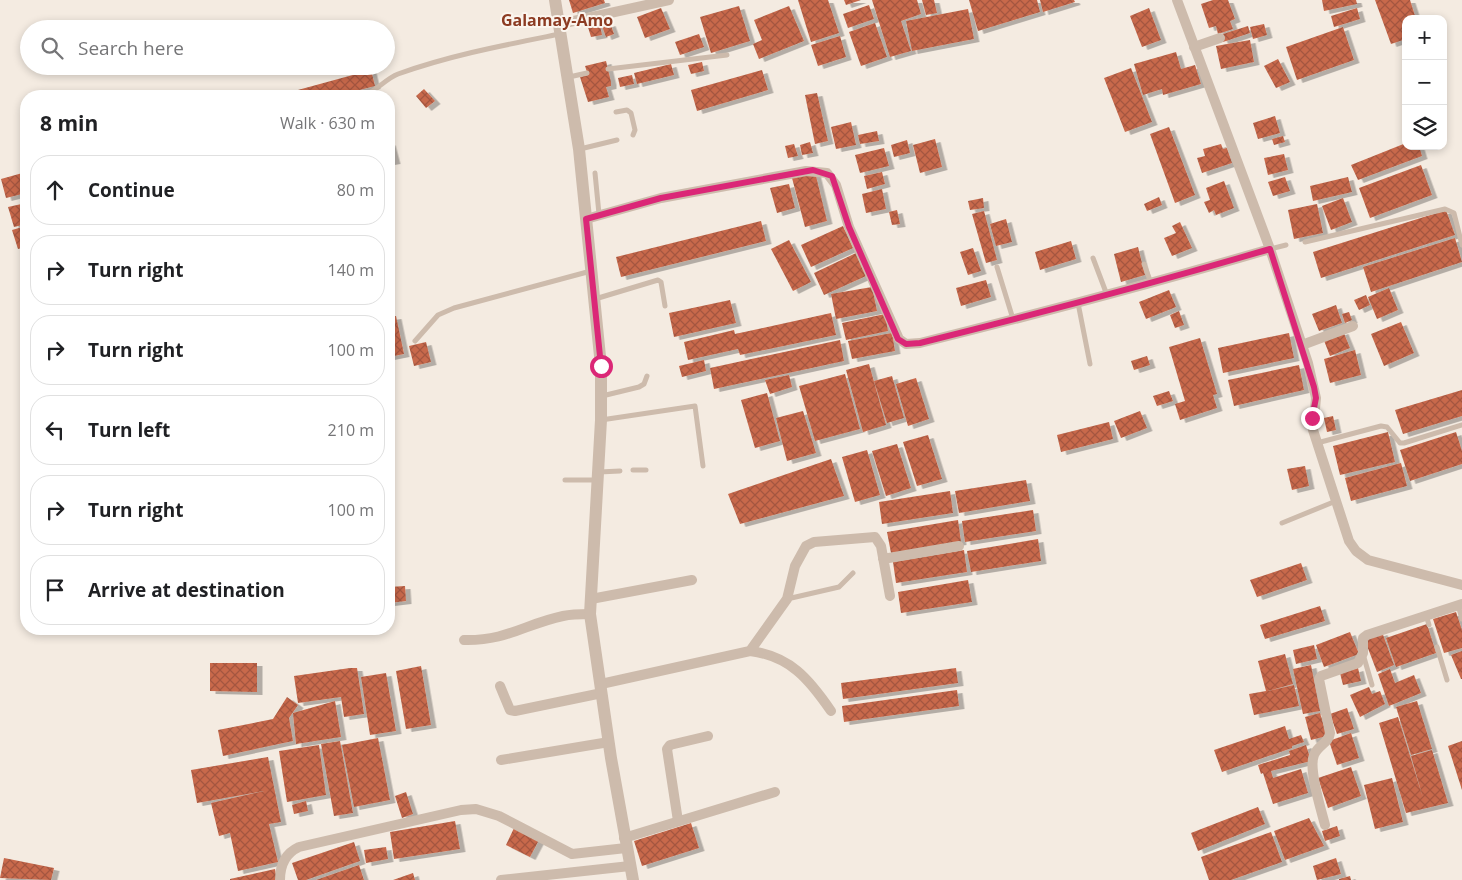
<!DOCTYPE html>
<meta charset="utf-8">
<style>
body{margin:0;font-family:"Open Sans",sans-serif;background:#f6f6f6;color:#202124}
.controls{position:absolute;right:15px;top:15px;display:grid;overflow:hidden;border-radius:10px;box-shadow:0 2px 8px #0003}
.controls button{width:45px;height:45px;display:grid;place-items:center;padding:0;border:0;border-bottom:1px solid #e0e0e0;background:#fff;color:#202124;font:25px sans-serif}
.stop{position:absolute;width:15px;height:15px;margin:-11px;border:4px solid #db2777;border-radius:50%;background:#fff}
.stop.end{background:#db2777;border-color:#fff;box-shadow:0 1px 5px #0008}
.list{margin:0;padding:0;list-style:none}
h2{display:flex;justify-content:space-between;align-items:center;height:65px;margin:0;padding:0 20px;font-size:21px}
h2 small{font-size:16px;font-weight:400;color:#757577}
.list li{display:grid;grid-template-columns:32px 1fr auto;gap:15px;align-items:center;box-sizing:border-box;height:70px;margin:0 10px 10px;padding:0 10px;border:1px solid #e0e0e0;border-radius:20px}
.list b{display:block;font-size:19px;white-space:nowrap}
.list em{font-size:16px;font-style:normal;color:#757577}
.icon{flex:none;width:28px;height:28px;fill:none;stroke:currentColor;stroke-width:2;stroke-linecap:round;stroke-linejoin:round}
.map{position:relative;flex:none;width:1462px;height:880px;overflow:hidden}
.search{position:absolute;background:#fff;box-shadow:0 2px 8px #0003;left:20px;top:20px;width:375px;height:55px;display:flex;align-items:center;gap:12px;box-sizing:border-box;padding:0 18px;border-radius:28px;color:#757577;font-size:19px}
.panel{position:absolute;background:#fff;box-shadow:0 2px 8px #0003;left:20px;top:90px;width:375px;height:545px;border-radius:20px}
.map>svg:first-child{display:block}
</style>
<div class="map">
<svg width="1462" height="880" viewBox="0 0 1462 880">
<defs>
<pattern id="building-cross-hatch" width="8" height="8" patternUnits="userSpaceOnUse" patternTransform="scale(1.25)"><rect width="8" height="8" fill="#c8694b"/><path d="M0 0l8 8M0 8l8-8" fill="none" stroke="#a4573f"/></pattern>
<filter id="shadow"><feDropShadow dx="5.5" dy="3" stdDeviation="0" flood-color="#0004"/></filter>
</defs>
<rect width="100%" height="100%" fill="#f4ebe1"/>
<!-- building -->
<path fill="url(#building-cross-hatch)" filter="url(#shadow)" d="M569,0H604L605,3L573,13Z
M798,0H828L839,33L811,42Z
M844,0H861L846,5Z
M872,0H917L921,14L901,21L911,51L890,57Z
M922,0H934L937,13L926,15Z
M969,0H1037L1040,12L978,31Z
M1040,0H1074L1075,2L1043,12Z
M1213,0H1228L1235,19L1230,21L1233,29L1218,34L1216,26L1209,28L1201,4Z
M1322,0H1356L1357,4L1324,11Z
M1375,0H1410L1416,19H1406V39L1391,44Z
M869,5L874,19L848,28L843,14Z
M739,6L750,41L711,53L700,17Z
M789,6L804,41L759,59L753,44L762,40L754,20Z
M661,8L670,29L645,38L637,17Z
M1149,8L1161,40L1142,47L1130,16Z
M1357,8L1360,19L1334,27L1331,16Z
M968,9L974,39L912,51L906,21Z
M599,21L602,35L591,37L587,24Z
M610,23L614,34L606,37L602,26Z
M875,23L887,57L861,66L849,32Z
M1264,24L1267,35L1253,39L1250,27Z
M1248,26L1250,33L1223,42L1220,35Z
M1343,27L1354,60L1297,80L1286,47Z
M699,34L704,47L680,55L675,42Z
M840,36L846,57L818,66L811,45Z
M1250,40L1254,62L1221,69L1216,46Z
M1176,52L1181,69L1195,65L1201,84L1163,95L1162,89L1143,95L1134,64Z
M1278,59L1290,82L1276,88L1264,66Z
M606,61L611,82V86L606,87L609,97L588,102L580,77L588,75L585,66Z
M702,62L704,71L691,74L688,65Z
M671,64L674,75L637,84L634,73Z
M1131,68L1152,122L1125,132L1104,78Z
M371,70L375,86L336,96H276Z
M762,70L768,90L697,111L691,90Z
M632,75L634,84L620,87L618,78Z
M424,89L435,101L426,108L416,96Z
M817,93L828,141L815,144L805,95Z
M1275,116L1280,133L1258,139L1253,123Z
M851,122L856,145L836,149L831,127Z
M1169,127L1195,195L1175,203L1150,134Z
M877,131L879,141L860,144L858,135Z
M1283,136L1285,142L1274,145L1272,139Z
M935,139L942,167L920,173L913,145Z
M907,140L910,153L894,157L891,145Z
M390,142L395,161L389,162V143Z
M810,142L813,153L802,155L800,145Z
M1406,143V146H1419L1422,156L1358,180L1351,165Z
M794,144L798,156L788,158L785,146Z
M1221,144L1223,149L1227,148L1232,163L1202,173L1197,158L1205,156L1203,149Z
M884,148L889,166L860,173L855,155Z
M1284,154L1288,170L1268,175L1264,158Z
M1421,165L1432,195L1370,218L1359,188Z
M26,172V193L6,198L1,179Z
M815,172L827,221L805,227L792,178Z
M882,172L885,184L867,189L864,176Z
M1285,177L1290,191L1273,196L1268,182Z
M1348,177L1352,192L1313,201L1310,186Z
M1224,181L1234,208L1216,215L1214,210L1209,213L1204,202L1210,200L1206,188Z
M789,184L795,208L777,213L770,188Z
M882,189L886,209L866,213L862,194Z
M1159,197L1162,205L1147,211L1144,204Z
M983,198L984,208L970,210L968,201Z
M1343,198L1352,222L1331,230L1322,206Z
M26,203V224L14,227L8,207Z
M1317,204L1323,233L1294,239L1288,210Z
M897,210L900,224L892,225L889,212Z
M1446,210L1455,235L1321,278L1313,252Z
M984,211L997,260L986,263L972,214Z
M1006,219L1012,242L996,246L990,224Z
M761,221L766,241L621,277L616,257Z
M1180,222L1192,248L1172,256L1164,238L1176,233L1172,226Z
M26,226V247L18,249L12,230Z
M843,226L853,248L811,267L801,245Z
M1455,238L1462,262L1371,292L1363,267Z
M789,240L811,282L793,291L771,249Z
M1071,241L1076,259L1040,270L1035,252Z
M1138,247L1145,275L1121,282L1114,254Z
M973,248L981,271L968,275L960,252Z
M26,253V272L21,254Z
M856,253L866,276L824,295L814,273Z
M986,280L991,297L961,306L956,288Z
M872,287L877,311L836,319L831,294Z
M1389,288L1398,310L1377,319L1368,297Z
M1169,290L1176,307L1146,319L1139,302Z
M1366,295L1370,305L1359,310L1354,300Z
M730,300L736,323L674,337L669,313Z
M1336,305L1342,323L1319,331L1312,314Z
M1179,311L1184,325L1175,328L1170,315Z
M1349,312L1352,320L1345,323L1342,314Z
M831,313L836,335L740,355L738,349L688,360L684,342L734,330L735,334Z
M885,314L888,331L846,340L842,323Z
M396,316L404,354L389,357V317Z
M1401,322L1414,353L1384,366L1371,334Z
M1343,331L1350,348L1330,356L1323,338Z
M892,333L895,351L852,359L848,341Z
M1289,333L1294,358L1223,373L1218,348Z
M1200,338L1217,394L1213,395L1217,408L1180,420L1175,404L1185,401L1169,347Z
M840,340L844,361L714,389L710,368Z
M426,342L431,362L414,366L409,346Z
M1355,350L1361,375L1330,383L1324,359Z
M1147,356L1150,365L1134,370L1131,361Z
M704,360L706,371L682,377L679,366Z
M869,364L886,425L863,432L846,370Z
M1299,365L1304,390L1234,406L1228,380Z
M845,374L860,429L815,441L799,386Z
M789,375L792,387L770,394L765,380Z
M892,376L904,418L887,423L874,381Z
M916,378L929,419L908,426L896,384Z
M1462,390V416L1403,434L1395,410Z
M1169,391L1173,401L1157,406L1153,396Z
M767,393L780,441L755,448L741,400Z
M803,411L816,453L787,461L776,418Z
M1140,411L1147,428L1121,438L1114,421Z
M1333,416L1336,430L1327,432L1324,418Z
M1109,422L1113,439L1061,452L1057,435Z
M1388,432L1395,462L1340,475L1333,446Z
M1456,432L1462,451V464L1410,481L1400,450Z
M928,435L942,479L917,486L903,442Z
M897,444L911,488L886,496L872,451Z
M867,450L880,495L855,502L842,457Z
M831,459L844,496L740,524L728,494Z
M1401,463L1407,486L1351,501L1345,478Z
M1305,466L1309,486L1292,490L1287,469Z
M1026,480L1030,501L959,513L955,491Z
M950,491L953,513L882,524L879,502Z
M1033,510L1036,531L965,542L962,521Z
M958,520L961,542L891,553L887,532Z
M1038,539L1041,561L971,572L967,551Z
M964,550L967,572L896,583L893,562Z
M1301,563L1307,580L1257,597L1250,580Z
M968,580L972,602L901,613L898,592Z
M405,586L406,601L389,603V587Z
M1320,606L1325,621L1265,639L1260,625Z
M1456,612L1462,630V648L1444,653L1433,619Z
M1427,624L1436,653L1396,667L1386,638Z
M1350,632L1359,654L1324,667L1316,645Z
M1382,632L1394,665L1377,672L1364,638Z
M1314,645L1317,659L1296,664L1293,650Z
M1462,651V679H1461L1451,655Z
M1285,654L1293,684L1268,691L1294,685L1299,706L1254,715L1249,694L1266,691L1258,661Z
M210,663H257V692L210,691Z
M1311,665L1320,711L1303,714L1293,669Z
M421,666L431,725L406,729L396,671Z
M350,668H357L364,714L344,717L341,697L298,703L294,676Z
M956,668L958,683L843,699L841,683Z
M1358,668L1361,681L1343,685L1340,673Z
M1390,669L1395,683L1414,675L1421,693L1389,706L1378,674Z
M386,673L396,731L370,735L361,677Z
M1369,687L1372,694L1380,691L1385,704L1360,717L1350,695Z
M957,690L959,706L844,722L842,706Z
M287,697L298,705L289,718L293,741L223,756L218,730L273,719Z
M335,701L341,737L296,744L293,713Z
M1417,701L1432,749L1411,755L1396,707Z
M1347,708L1354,729L1337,734L1330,714Z
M1320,713L1327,736L1311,740L1305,717Z
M1398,717L1423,798L1411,756L1432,750L1448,803L1406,813L1379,723Z
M1285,726L1289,739L1301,735L1304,742L1292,746V748L1222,772L1214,750Z
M1351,733L1359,758L1337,765L1329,741Z
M378,738L390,800L354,807L342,745Z
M340,741L353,813L334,816L321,744Z
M1462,741V790L1448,746Z
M319,745L326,795L287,802L279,751Z
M1306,745L1311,761L1271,771L1273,778L1301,769L1308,793L1273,804L1263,773L1261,774L1258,765L1290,755L1289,751Z
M268,757L281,822L269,824L278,862L238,871L230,833L219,836L211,803L264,791L197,803L191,770Z
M1351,767L1361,796L1328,808L1318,778Z
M1392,778L1403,822L1375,829L1364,785Z
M406,792L413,814L402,818L395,796Z
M306,801L308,811L294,814L292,805Z
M1258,807L1265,824L1198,851L1191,833Z
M1309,818L1324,846L1285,860L1274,831Z
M455,821L460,849L394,859L390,832Z
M691,823L699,848L642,866L634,841Z
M1337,826L1340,836L1325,841L1322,831Z
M514,828L539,840L530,857L506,845Z
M1271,832L1282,862L1231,880H1209L1201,857Z
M354,842L360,861L306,880H298L292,863Z
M386,847L388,859L366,863L364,850Z
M4,858L54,868L51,880L0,878Z
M1336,858L1341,874L1317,880L1313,866Z
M359,865L364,880H316Z
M275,869L277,880H230V879Z
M413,873L415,880H393Z
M1350,876L1351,880H1339V879Z"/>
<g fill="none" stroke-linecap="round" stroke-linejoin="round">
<!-- service -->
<path stroke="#cdbbac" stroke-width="5" d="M608,69L727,55
M569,77L587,73
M362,96C376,92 385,79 398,74C451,55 505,45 560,34
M616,112L627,110L631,113L635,130L633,135
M580,149L617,140
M595,173L599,214
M1305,242L1445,209L1454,213L1462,245
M1270,249L1286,245
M1093,258L1107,295
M1144,264L1151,283
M997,267L1013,319
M595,299L658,280L661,282L665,306
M1078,303L1090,364
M415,341L438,315L454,308L591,271
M602,396L639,387L644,384L647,376
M601,420L695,406L703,466
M1317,443L1381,426L1387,427L1400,443H1404L1462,425
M633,470H646
M599,472L620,471
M565,480H597
M1282,523L1336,501
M787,599L839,587L853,573
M1458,605L1462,619
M1426,615L1429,625
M1437,647L1447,680
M1363,654L1372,685"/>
<!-- minor -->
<path stroke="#cdbbac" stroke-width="10" d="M1177,0L1270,249L1308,363L1316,398L1313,430L1349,541L1356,551L1368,560L1462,585
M560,24L669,0
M1194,47L1220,38
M586,219L661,198L806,171L827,173L836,185L849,227L899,339L906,344L920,343C1037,314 1154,283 1270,249
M1302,345L1353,326
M883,559L959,546
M591,599L692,580
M464,640C507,641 525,624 563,616C572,614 581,614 590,614
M750,651C790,656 809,679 831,711
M601,684L750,651L787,599L795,566L806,546L814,542L875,537L881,546L890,596
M500,686L510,710L515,711L602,693
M501,760L609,742
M678,821L667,749L670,745L708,736
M1325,825C1321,809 1308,769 1314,755C1318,745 1329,743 1330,733L1319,679L1321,676L1358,663L1363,653V638L1367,635L1462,604
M624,838L775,792
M280,880C280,865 286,853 299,847L461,810L476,809L499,816L572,854L626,848
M501,880L630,866"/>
<!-- tertiary -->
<path stroke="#cdbbac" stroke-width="12" d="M555,0L579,149L601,366V420L590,614L611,758L633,880"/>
</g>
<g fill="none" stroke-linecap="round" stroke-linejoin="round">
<!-- route -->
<path stroke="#db2777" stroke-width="6" d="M601,366L586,219L661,198L813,170L832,176L849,227L898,339L906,344L920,343C1037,314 1154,283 1270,249L1314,387L1316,398L1312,418"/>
</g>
<g text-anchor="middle" stroke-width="4" stroke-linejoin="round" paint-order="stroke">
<!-- quarter labels -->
<g font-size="16" font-weight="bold" fill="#8c3b22" stroke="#fbf5ee">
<text x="557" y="26">Galamay-Amo</text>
</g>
</g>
</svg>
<div class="controls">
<button>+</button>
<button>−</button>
<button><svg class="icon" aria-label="layers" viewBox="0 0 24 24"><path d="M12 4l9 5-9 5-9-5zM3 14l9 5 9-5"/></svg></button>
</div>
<div class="stop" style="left:601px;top:366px"></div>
<div class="stop end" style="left:1312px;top:418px"></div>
<div class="search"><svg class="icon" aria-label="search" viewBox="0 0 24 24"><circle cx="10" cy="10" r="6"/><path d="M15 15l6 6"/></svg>Search here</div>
<section class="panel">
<h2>8 min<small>Walk · 630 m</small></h2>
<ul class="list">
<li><svg class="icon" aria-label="ahead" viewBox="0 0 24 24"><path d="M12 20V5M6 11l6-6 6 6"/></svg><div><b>Continue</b></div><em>80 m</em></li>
<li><svg class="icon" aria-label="right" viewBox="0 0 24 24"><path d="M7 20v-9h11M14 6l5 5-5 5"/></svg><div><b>Turn right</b></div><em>140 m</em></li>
<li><svg class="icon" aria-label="right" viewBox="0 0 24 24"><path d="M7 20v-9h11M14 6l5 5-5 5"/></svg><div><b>Turn right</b></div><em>100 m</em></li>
<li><svg class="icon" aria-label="left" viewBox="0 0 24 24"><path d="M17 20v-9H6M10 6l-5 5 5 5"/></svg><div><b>Turn left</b></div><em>210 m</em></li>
<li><svg class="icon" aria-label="right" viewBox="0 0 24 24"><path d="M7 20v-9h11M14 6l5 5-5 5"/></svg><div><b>Turn right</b></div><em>100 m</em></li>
<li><svg class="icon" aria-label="arrive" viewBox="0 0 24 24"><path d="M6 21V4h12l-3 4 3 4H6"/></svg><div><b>Arrive at destination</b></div></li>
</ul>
</section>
</div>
